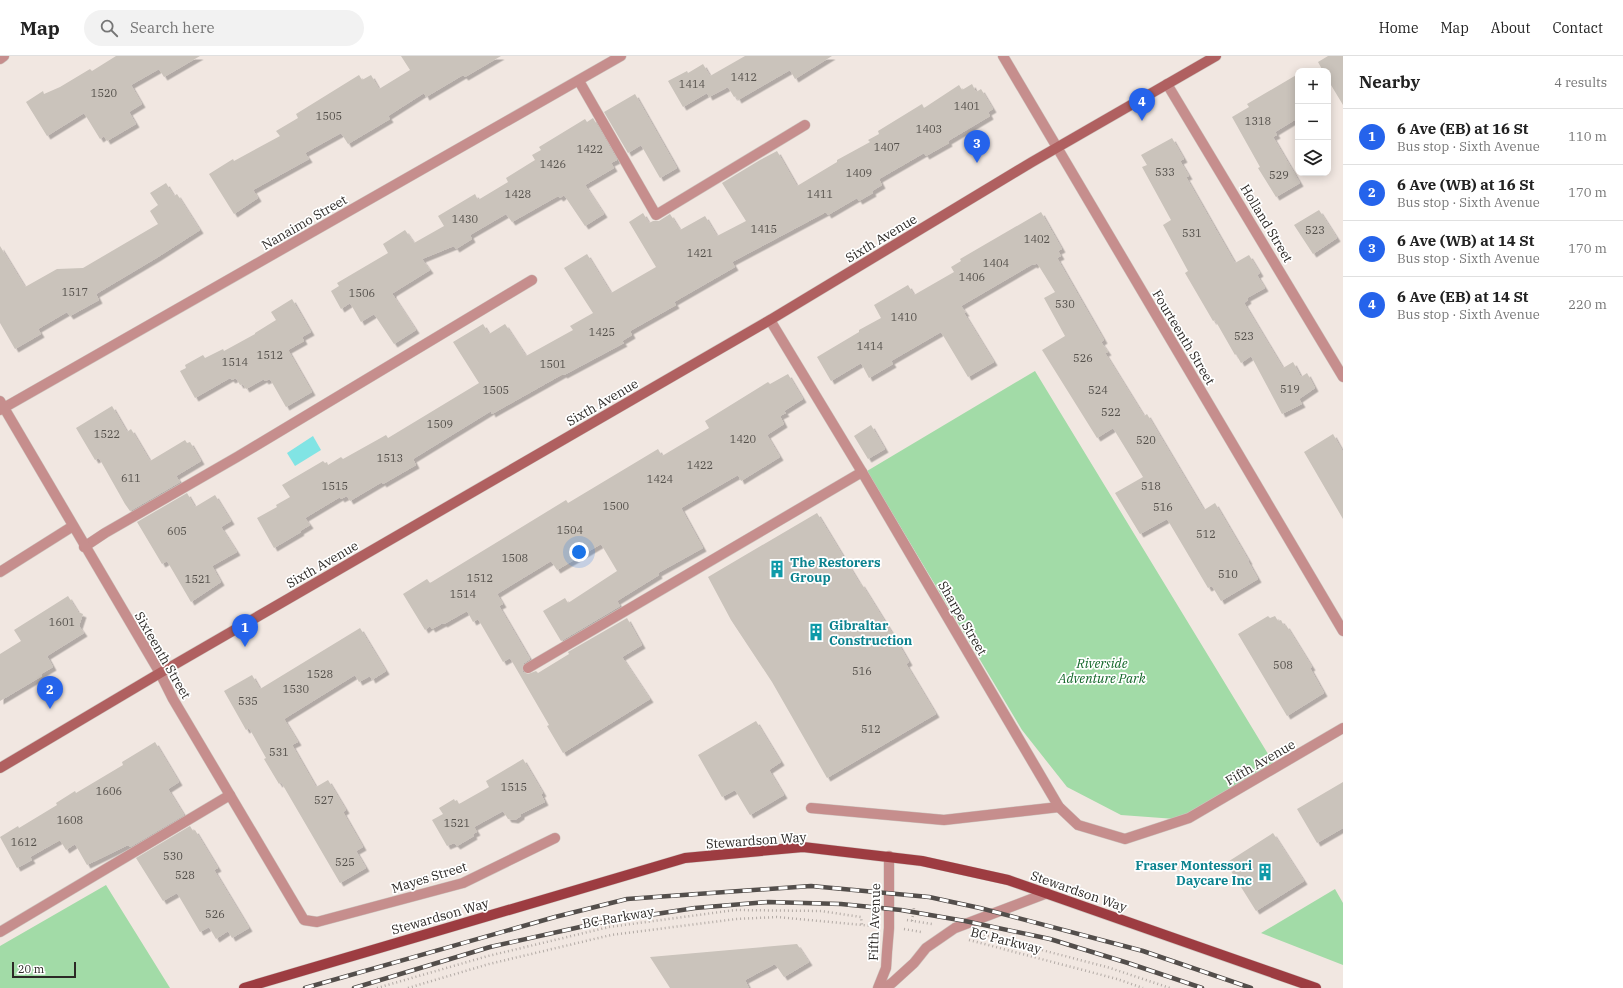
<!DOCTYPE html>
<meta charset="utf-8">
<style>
body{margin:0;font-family:"IBM Plex Serif",serif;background:#f2f2f2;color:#222}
.controls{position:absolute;right:12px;top:12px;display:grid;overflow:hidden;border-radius:8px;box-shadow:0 2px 10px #0003}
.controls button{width:36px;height:36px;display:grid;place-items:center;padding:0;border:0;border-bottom:1px solid #e0e0e0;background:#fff;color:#222;font:20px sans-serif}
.scale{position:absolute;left:12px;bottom:10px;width:64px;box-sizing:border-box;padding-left:4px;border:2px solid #2c2926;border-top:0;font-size:11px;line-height:14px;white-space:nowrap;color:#2c2926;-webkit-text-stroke:3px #fff;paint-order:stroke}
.you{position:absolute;left:579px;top:496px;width:14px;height:14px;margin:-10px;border:3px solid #fff;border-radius:50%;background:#1a73e8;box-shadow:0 0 0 6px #1a73e833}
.badge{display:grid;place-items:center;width:26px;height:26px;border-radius:50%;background:#2563eb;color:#fff;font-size:13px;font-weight:700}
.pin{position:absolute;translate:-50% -33px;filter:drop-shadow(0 1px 2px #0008)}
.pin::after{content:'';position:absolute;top:21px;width:14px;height:12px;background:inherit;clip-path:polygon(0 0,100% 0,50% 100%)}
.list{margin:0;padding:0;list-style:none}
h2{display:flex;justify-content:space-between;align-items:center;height:52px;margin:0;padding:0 16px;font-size:17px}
h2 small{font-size:13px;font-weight:400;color:#767676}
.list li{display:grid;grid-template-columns:26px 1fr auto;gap:12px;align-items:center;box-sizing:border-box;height:56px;padding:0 16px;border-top:1px solid #e0e0e0}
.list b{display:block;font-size:15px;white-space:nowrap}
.list p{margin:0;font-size:13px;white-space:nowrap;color:#767676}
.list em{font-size:13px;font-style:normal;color:#767676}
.icon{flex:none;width:22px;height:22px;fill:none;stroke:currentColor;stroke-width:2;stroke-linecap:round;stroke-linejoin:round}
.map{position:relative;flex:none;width:1343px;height:932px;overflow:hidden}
header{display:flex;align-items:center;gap:24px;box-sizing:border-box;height:56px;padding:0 20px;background:#fff;border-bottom:1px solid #e0e0e0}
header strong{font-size:19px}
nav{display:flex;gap:22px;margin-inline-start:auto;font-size:14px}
.search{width:280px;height:36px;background:#f2f2f2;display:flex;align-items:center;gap:10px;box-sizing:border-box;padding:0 14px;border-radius:22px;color:#767676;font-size:15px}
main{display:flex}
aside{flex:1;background:#fff}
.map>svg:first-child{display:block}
</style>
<header>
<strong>Map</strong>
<div class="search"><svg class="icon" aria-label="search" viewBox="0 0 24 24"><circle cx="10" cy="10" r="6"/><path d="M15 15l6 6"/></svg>Search here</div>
<nav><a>Home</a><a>Map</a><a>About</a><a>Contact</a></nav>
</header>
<main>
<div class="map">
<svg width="1343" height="932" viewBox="0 0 1343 932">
<defs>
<filter id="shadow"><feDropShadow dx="3.5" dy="3.5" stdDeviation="0" flood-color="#0004"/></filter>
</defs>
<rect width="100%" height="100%" fill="#f1e7e1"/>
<!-- green -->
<path fill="#a2dba7" d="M1035,315L1276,711L1189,764L1121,759L1067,731L1022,674L867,415Z
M106,829L170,932H0V890Z
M1335,833L1343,847V909L1261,877Z"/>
<!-- water -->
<path fill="#81e4e4" d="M313,380L321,394L295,410L287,397Z"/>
<!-- building -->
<path fill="#cac3bb" filter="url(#shadow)" d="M116,0H200L164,21L159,13L131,29L142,48L129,56L136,68L107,85L104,80L100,83L84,57L47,80L26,46L43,35L44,38L60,31L90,13L92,15Z
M401,0H501L465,21L463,19L426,41L424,37L388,60L390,63L348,88L341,77L305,97L309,103L253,134L258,142L234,158L209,118L233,103L234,105L280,80L276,75L298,62L296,58L359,19L362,24L371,19L379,33L410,14Z
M745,0H832L795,23L790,14L738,44L736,40L734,41L728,31L709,41L707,37L683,51L668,25L687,15L688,17L703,8L710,20Z
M1328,0H1343V49L1328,24V15H1323L1318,6Z
M1298,18V62L1275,76L1277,79L1273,81L1300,127L1276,141L1258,112L1260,111L1232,61L1249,51L1247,48Z
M972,28L976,36L981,33L993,53L988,56L990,60L948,85L949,87L926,100L924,97L879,123L882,129L872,135L873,137L859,145L857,142L828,159L826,156L732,206L735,211L674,246L676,249L630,275L632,279L622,285L624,287L564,319L563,318L492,358L491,355L413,403L416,409L383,428L382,426L350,445L347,440L341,443L340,441L305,462L310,469L300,475L301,476L274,492L257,462L277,451L276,449L290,441L282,429L323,405L325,407L327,406L328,409L341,401L343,403L386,379L388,382L479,327L453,286L483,268L489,278L505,268L526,300L573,274L570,270L593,257L564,212L587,198L611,237L656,211L629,166L643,157L649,167L653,165H659L670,158L680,174L705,160L717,180L746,165L722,127L760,104L777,95L797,130L837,106V104L870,86L868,84L879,78L878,75L922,48L924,52L959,29L962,34Z
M635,38L677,112L660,122L641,89L628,97L604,56Z
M593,62L617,104L611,107L614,112L585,129L604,158L585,170L564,139L560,142L558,140L512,166L506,158L470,179L472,183L456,193L454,190L422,203L430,214L393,237V239L416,274L394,288L374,258L361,266L350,247L341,253L331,235L339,230L337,227L388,197L383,188L405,174L414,187L444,170L438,160L475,138L478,144L508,126L506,122L535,104L532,99L541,94L539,91L585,63L587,66Z
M1172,82L1184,103L1180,105L1189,120L1186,121L1235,207L1249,199L1260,217L1257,219L1265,232L1247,242L1248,244L1244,247L1283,312L1293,306L1301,321L1307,317L1315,332L1299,343L1302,348L1282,358L1251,300L1241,307L1236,298L1235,299L1215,264L1213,265L1185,217L1188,215L1163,169L1171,164L1142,111L1147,109L1141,99Z
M166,127L174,140L177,138L200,174L158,201L96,238L99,244L70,260L67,256L38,273L41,278L15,293L0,267V190L25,231L57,213L83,212L158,168L150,155L158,149L150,137Z
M1319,154L1337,182L1313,198L1294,169Z
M1041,156L1062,193L1058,195L1061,200L1057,202L1104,284L1101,286L1108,296L1105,297L1144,360L1147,358L1204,454L1215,447L1249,505H1248L1258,523L1221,545L1212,530L1208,532L1167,463L1140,478L1115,437L1143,421L1113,372L1097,382L1042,294L1065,280L1044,242L1055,236L1037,207L1034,209L1033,208L961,250L966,257H964L994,306L968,321L941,276L891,305L893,308L869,322L861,307L831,325L817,301L859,276V274L881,262L874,249L908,229L914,239L954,216L951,211L961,205L960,203Z
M292,243L311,276L302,281L304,285L288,294L312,336L286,351L270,323L265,325L264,323L246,333L243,328L240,329L236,322L232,324L230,322L195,342L180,315L186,312L185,309L203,299L205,302L223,293L224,295L255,278V277L276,264L271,256Z
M788,318L803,343L784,355L786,357L780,360L784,368L767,379L780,401L741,425L738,419L681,452L703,492L658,517L659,519L617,545L620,550L561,585L543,555L565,542L568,547L617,515L601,488L557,514L551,505L497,538L503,548L499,550L530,603L524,607L522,612L523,616L528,618L536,615L538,617L569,598L568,596L627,562L642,589L622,601L650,643L563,697L547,670L549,669L510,602L503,606L478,563L473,566L467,555L444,568L443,567L432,573L430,570L425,574L403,538L427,523L430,527L566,444L568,447L658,393L662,400L709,372L705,365L768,326L770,328Z
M112,350L127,376L131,373L150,405L185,384L187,387L190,386L201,405L176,420L180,426L130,455L125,448L99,402L95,404L76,372Z
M871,369L885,393L868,403L854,380Z
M1333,378L1343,396V463L1304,396Z
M187,437L195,451L215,439L231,465L221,471L237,496L212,510L221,526L191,546L167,505L162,508L137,466Z
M817,457L860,528L861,527L894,580L909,606L906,608L936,658L827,722L772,626L731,564L708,521Z
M68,540L78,556L83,558L79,570L84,577L47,600L53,611L41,618L42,620L0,645V598L21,585L14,574Z
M1268,560L1270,562L1275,560L1278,565L1281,564L1284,570L1286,569L1312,611L1310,612L1324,637L1287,660L1238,578Z
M360,572L386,615L372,624L370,620L359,626L355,619L284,663L298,686L292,689L316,731L328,724L346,754L343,756L363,791L356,795L366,812L340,827L281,726L279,728L264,703L266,702L249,672L246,674L224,635L252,619L260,633Z
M756,665L781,706L769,714L784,739L750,759L735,734L722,741L698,699Z
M155,686L179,726L168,733L184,759L130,791L128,789L87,809L75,788L66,794L60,784L30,801L32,804L17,812L0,781L18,770L19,772L57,749L56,747L75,735L76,737L123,709L122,706Z
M523,703L543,737L541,738L545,746L521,758V760L515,764L508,763L503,755L474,771L477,776L473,778L474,780L457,790L454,787L447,790L432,764L443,758L439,752L454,743L455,745L457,744L459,748L489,731L486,725Z
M1343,726V772L1317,787L1297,753Z
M190,770L193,775L195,774L218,812L214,814L249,872L232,882L228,875L216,883L209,871L200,876L177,837L163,845L136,802Z
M1273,777L1304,825L1256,855L1226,807Z
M797,888L809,906L784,921L775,908L745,924L749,932H670L650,901Z"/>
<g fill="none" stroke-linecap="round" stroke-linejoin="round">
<!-- lane casing -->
<g stroke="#cec5bf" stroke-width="11">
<path id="lane" d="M579,25L656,159L805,69
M84,491L105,477L237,401L532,224
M0,516L73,470
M528,612L862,416
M811,752L944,764L1059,751
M0,876L230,739"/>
</g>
<!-- street casing -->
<g stroke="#cec5bf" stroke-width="11">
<path id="street" d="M1003,0L1343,575
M0,3L4,0
M1167,28L1343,321
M770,264L862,416L1059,751L1078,769L1125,783L1189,762L1343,672
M0,345L160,617L173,643L304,864L317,866L463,827L555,782
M0,354L621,0
M878,932L886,912L887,896L889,872V800
M884,932L892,927L914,907L926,892L955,872L1047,837"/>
</g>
<!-- secondary casing -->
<g stroke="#cec5bf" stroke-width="11">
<path id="secondary" d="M0,712L160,617L770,264L1032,106L1216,0"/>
</g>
<!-- primary casing -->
<g stroke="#cec5bf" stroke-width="11">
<path id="primary" d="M244,932L685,802L803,791L922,805L1008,824L1316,932"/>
</g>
<!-- path -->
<path stroke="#b2aaa5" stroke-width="2.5" stroke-dasharray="1 3" stroke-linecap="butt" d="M907,864L932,868
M912,865L914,852
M904,873L921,876
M984,879L1107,911L1170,932
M969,884L1117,923L1143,932
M377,932L488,900L609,871L735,854L821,855L861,861L862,869
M408,932L489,908L611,879L736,863L777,861L873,870"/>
<!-- lane -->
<use href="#lane" stroke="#c68e8d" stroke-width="10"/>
<!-- street -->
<use href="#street" stroke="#c68e8d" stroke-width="10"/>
<!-- secondary -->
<use href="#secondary" stroke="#b06060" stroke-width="10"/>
<!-- primary -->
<use href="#primary" stroke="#9d3c41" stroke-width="10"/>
<!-- rail casing -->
<g stroke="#534e4b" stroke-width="4.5">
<path id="rail" d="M305,932L555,861L627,843L811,830L929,841L980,852L1143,895L1251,932
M354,932L490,891L598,867L695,852L768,846L841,848L901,854L965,865L1050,883L1128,907L1202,932"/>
</g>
<!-- rail -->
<use href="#rail" stroke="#fff" stroke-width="3" stroke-dasharray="9" stroke-linecap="butt"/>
</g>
<!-- icons -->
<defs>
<g id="building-bare" transform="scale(1.38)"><path d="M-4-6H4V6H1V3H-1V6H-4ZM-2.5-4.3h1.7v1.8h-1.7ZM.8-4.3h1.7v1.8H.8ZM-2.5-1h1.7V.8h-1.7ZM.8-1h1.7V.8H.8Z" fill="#0f9aa8" stroke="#fff" stroke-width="2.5" paint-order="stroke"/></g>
</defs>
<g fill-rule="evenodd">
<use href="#building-bare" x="777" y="513"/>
<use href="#building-bare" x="816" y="576"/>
<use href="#building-bare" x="1265" y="816"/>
</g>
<g text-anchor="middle" stroke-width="3.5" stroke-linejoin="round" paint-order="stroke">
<!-- number labels -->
<g font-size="11" fill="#54504b">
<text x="744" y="25">1412</text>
<text x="692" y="32">1414</text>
<text x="104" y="41">1520</text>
<text x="967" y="54">1401</text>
<text x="329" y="64">1505</text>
<text x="1258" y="69">1318</text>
<text x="929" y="77">1403</text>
<text x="887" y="95">1407</text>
<text x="590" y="97">1422</text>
<text x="553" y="112">1426</text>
<text x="1165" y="120">533</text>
<text x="859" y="121">1409</text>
<text x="1279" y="123">529</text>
<text x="518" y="142">1428</text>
<text x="820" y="142">1411</text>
<text x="465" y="167">1430</text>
<text x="764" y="177">1415</text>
<text x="1315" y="178">523</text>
<text x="1192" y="181">531</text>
<text x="1037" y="187">1402</text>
<text x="700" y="201">1421</text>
<text x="996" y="211">1404</text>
<text x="972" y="225">1406</text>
<text x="75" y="240">1517</text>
<text x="362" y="241">1506</text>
<text x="1065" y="252">530</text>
<text x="904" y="265">1410</text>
<text x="602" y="280">1425</text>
<text x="1244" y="284">523</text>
<text x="870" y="294">1414</text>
<text x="270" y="303">1512</text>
<text x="1083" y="306">526</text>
<text x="235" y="310">1514</text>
<text x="553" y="312">1501</text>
<text x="1290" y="337">519</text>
<text x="496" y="338">1505</text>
<text x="1098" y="338">524</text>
<text x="1111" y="360">522</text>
<text x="440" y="372">1509</text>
<text x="107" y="382">1522</text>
<text x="743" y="387">1420</text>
<text x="1146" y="388">520</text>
<text x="390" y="406">1513</text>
<text x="700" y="413">1422</text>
<text x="131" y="426">611</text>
<text x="660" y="427">1424</text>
<text x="335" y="434">1515</text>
<text x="1151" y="434">518</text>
<text x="616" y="454">1500</text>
<text x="1163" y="455">516</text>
<text x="570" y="478">1504</text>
<text x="177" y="479">605</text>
<text x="1206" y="482">512</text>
<text x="515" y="506">1508</text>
<text x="1228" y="522">510</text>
<text x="480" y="526">1512</text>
<text x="198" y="527">1521</text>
<text x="463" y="542">1514</text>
<text x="62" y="570">1601</text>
<text x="1283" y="613">508</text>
<text x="862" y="619">516</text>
<text x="320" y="622">1528</text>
<text x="296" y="637">1530</text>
<text x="248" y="649">535</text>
<text x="871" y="677">512</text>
<text x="279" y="700">531</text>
<text x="514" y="735">1515</text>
<text x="109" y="739">1606</text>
<text x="324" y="748">527</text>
<text x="70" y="768">1608</text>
<text x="457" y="771">1521</text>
<text x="24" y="790">1612</text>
<text x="173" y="804">530</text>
<text x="345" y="810">525</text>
<text x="185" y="823">528</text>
<text x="215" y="862">526</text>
</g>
<!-- street labels -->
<g font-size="13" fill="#2c2926" stroke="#fff">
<text transform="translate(304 166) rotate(-30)" y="5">Nanaimo Street</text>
<text transform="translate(1267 167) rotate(59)" y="5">Holland Street</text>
<text transform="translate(881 182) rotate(-31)" y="5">Sixth Avenue</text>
<text transform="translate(1184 281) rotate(59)" y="5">Fourteenth Street</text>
<text transform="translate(602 346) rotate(-30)" y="5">Sixth Avenue</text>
<text transform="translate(322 508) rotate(-30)" y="5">Sixth Avenue</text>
<text transform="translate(963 562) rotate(60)" y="5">Sharpe Street</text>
<text transform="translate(163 599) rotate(60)" y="5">Sixteenth Street</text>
<text transform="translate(1260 706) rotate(-30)" y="5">Fifth Avenue</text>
<text transform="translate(756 784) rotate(-4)" y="5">Stewardson Way</text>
<text transform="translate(429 821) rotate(-17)" y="5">Mayes Street</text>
<text transform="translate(1079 835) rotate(19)" y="5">Stewardson Way</text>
<text transform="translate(440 860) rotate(-16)" y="5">Stewardson Way</text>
<text transform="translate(618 861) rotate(-10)" y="5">BC Parkway</text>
<text transform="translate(874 866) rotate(-88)" y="5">Fifth Avenue</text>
<text transform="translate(1006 884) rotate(14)" y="5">BC Parkway</text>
</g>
<!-- culture labels -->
<g font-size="13" font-weight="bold" fill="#0d838f" stroke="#fff" text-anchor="start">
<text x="790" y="511">The Restorers<tspan x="790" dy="15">Group</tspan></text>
<text x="829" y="574">Gibraltar<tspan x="829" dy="15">Construction</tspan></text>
<text x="1252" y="814" text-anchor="end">Fraser Montessori<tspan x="1252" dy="15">Daycare Inc</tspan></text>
</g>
<!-- park labels -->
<g font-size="13" font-style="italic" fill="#106526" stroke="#fff">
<text x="1102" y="612">Riverside<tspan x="1102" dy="15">Adventure Park</tspan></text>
</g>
</g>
</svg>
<div class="controls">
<button>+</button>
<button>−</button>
<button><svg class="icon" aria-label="layers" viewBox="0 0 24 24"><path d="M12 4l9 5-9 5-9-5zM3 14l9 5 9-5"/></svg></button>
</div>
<div class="scale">20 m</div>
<div class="you"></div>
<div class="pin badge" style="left:245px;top:591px">1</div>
<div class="pin badge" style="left:50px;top:653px">2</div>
<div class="pin badge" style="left:977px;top:107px">3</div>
<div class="pin badge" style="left:1142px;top:65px">4</div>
</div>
<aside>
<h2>Nearby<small>4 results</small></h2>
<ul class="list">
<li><span class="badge">1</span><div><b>6 Ave (EB) at 16 St</b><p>Bus stop · Sixth Avenue</p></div><em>110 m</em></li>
<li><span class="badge">2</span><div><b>6 Ave (WB) at 16 St</b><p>Bus stop · Sixth Avenue</p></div><em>170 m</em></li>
<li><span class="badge">3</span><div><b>6 Ave (WB) at 14 St</b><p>Bus stop · Sixth Avenue</p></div><em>170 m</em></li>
<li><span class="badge">4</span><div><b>6 Ave (EB) at 14 St</b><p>Bus stop · Sixth Avenue</p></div><em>220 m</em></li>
</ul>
</aside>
</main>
